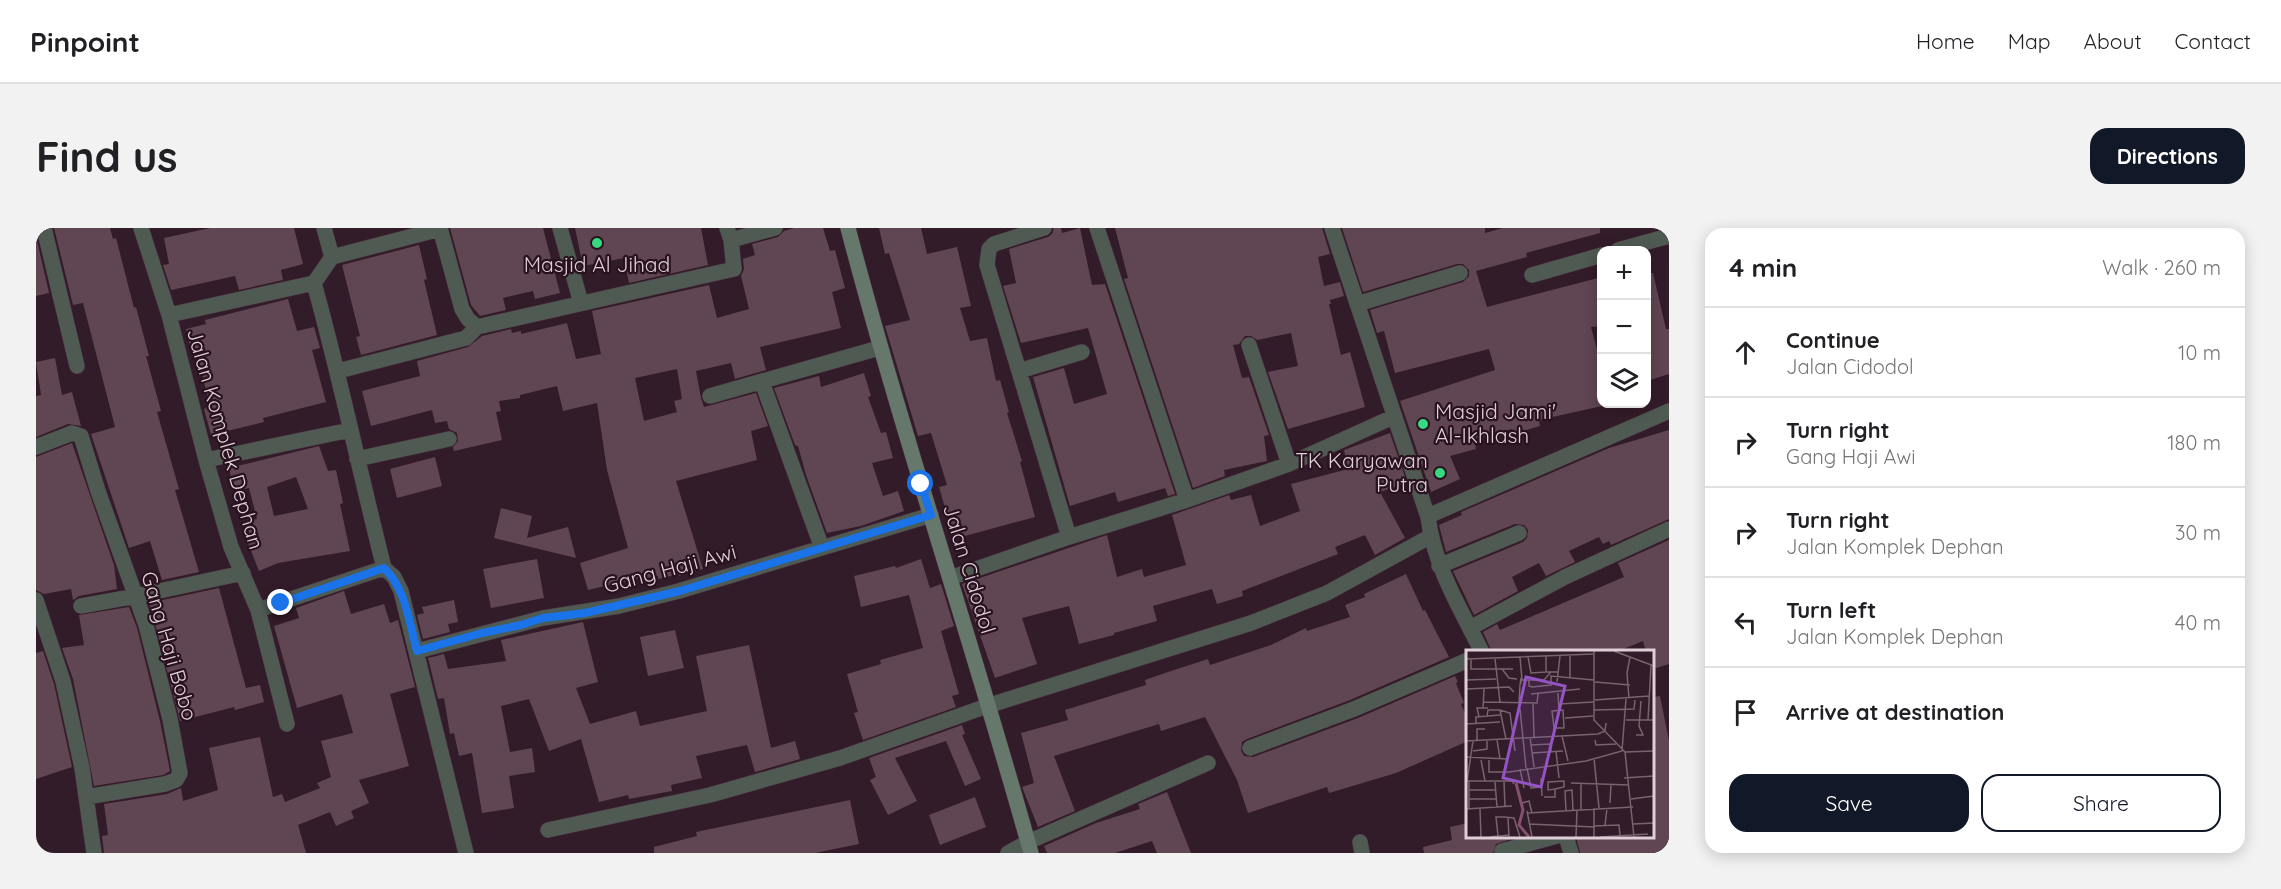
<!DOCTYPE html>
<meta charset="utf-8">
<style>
body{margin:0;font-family:Quicksand,sans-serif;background:#f2f2f2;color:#202124}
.controls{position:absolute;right:18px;top:18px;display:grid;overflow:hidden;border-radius:12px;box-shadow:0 3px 15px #0003}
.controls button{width:54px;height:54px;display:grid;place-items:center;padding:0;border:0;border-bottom:2px solid #e0e0e0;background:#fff;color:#202124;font:30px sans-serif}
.stop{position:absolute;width:18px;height:18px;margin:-14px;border:4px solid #1a73e8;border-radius:50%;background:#fff}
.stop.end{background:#1a73e8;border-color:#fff;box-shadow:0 2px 6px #0008}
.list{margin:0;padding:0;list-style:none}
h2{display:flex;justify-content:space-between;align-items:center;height:78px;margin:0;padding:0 24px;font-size:26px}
h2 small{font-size:20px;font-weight:400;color:#757577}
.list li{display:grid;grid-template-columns:39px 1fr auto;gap:18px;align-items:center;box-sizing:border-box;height:90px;padding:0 24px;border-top:2px solid #e0e0e0}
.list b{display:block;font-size:22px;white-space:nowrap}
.list p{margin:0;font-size:20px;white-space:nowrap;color:#757577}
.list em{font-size:20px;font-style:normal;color:#757577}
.actions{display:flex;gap:12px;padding:18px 24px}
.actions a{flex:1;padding:14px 0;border:2px solid #111827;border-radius:18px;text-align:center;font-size:21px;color:#111827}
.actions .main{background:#111827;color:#fff}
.icon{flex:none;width:33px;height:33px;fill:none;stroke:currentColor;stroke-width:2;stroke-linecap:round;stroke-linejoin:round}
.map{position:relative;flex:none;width:1633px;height:625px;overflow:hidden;border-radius:18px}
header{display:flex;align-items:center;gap:36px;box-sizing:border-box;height:84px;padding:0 30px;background:#fff;border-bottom:2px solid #e0e0e0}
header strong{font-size:28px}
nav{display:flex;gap:33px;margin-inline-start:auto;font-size:21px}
.intro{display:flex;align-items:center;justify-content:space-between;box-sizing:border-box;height:144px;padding:0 36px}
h1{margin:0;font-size:42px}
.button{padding:15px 27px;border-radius:18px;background:#111827;color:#fff;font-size:21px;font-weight:700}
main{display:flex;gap:36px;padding:0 36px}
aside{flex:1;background:#fff;border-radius:18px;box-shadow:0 3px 15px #0003}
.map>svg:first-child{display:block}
</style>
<header>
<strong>Pinpoint</strong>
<nav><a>Home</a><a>Map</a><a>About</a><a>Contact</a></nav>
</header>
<div class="intro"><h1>Find us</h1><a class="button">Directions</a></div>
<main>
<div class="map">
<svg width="1633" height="625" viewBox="0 0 1633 625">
<rect width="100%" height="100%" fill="#331c29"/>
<!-- building -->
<path fill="#604553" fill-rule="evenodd" d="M18,0H74L77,11L80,10L98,80L100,79L113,128H110L125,183L121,184L143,261L139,262L163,344L126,352L114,313L93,320L55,206L79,199L47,75L37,77Z
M174,0H258L267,36L245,42L247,52L203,62L199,48L135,62L127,37L133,36L128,10Z
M414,0H507L524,65L499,71L497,63L467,70L470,82L444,88L435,77Z
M539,0H665L672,37L593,55L588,30L547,38Z
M758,0H787L794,23L799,22L809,60L796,64L805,100L724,119L730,142L699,151L695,135L660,143L665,170L668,179L720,165L732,198L715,203L721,232L640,253L667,341L643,348V346L622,351V348L599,351L552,362L544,335L592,320L571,242L561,175L527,183L521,158L484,167V170L463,173L465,183L460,184L466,212L418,223L417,219L422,213L421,205L413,201L411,193L399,195L396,182L335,198L326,163L384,148L381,133L432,119L446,108L475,101L476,105L485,103V106L531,95L540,131L565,126L556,83L673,57L681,90L713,81L705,48L708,41L707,31L719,27L716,16L742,9L748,3ZM641,141L646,171L638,173L641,184L608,193L599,150Z
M843,0H885L891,26L921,19L935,78L924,80L934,113L951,110L960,153L964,152L973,184L971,185L986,233L984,234L999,289L918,311L903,259L911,257L895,205L882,208L849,98L874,92L853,25L849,26Z
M1018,0H1025L1026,5L1044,0L1056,57L1069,56L1139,266L1132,268L1129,260L1082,274L1079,264L1034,278L997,149L1028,140L1038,176L1071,166L1052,100L985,115L967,58L980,55L973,21L1012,9L1016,6Z
M1079,0H1286L1294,26L1282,29L1288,58L1304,54L1308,68L1294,72L1295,76H1293L1305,127L1314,124L1329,179L1252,201L1232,144L1262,138L1255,105L1221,112L1215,108H1209L1203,116L1197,117L1206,150L1213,149L1233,207L1228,208L1231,233L1188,242L1189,248L1157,260L1088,51L1092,50Z
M1306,0H1449V5L1467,0H1564V5L1490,25L1491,29L1440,43L1451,79L1566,49V98L1555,99L1566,140V178L1503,192L1504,198L1477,206L1476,201L1438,211L1440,221L1414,228L1424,251L1395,264L1364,173L1459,142L1453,121L1359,145L1348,103L1341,105L1334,82L1427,54L1433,48V42L1427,36H1421L1327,64Z
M0,8L13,65L0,68Z
M383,17L391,51L388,52L401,107L325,127L320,109L324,108L306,37Z
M1611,45H1617L1630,101H1633V146L1611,153Z
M252,71L261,103L278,99L284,120L276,122L290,174L227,190L228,194L175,207L168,181L174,179L162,129L157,130L150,101L170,96L169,92Z
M19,130L26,167L36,164L45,198L32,196L0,209V168L5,167L0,134Z
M828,145L835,168L832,169L845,205L850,204L857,230L836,235L847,268L862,263L868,283L825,298L791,305L770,247L762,218L759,217L738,160L783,148L785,159Z
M1633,202V291L1575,317L1573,313L1567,316L1563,309L1533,323L1539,334L1510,348L1503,335L1476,349L1482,363L1438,387L1417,343L1487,314L1491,310L1492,302L1488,297L1479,296L1410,324L1403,297L1426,287L1425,284L1573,220Z
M1354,205L1371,255L1344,264L1369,310L1339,327L1329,307L1299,319L1302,326L1206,363L1207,368L1181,376L1176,361L1117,378L1121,393L1078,405V407L1043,416L1033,378L986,390L1001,436L959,450L926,356L1071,307L1081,349L1106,341L1108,349L1150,337L1136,287L1193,267L1195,272L1215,267L1224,298L1264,283L1255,256L1312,241L1308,222Z
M36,215L78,337L81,361L43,368L37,372L35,361L8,366L0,362V229Z
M283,218L292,243L300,242L307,275L304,276L314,323L242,335L223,343L210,310L214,309L211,293L221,291L213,260L198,263L193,240ZM260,249L272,281L238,288L231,259Z
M399,229L406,258L361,270L354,241Z
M465,280L496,288L491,310L532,299L540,330L458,310Z
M1633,312V436L1617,441V424H1610L1607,413L1580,424H1456L1447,404L1461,396L1464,402L1588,349L1582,335Z
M501,331L508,370L455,380L447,341Z
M885,331L894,360L905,356L918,398L905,403L923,466L916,468L920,479L827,512L818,485L822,484L811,446L845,436L844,432L887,420L873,367L825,379L818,348L859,338L860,340Z
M1370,346L1387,383L1389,382L1413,429L1314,472L1211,511L1206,514L1205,523L1208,528L1217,529L1322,490L1419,448L1422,454L1420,455L1428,475L1425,476L1432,492V513L1360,545L1293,565L1291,559L1212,585L1201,552L1169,489L1125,503L1123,496L1018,528L1039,583L1002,599L986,559L998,555L985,505L1032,492L1029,482L1110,457L1109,452L1132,444L1172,431L1174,437L1235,417L1270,400L1271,403L1314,389L1309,377L1329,369L1328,366Z
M183,360L210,460L224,457L228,474L199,482L198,479L144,493L119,395L113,375Z
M308,363L315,386L348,376L354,395L362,392L379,459L354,466L373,538L323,552L333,575L315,583L318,590L300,598L294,584L262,597L270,625H68L66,608L72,607L68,576L131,566L145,560L147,573L182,562L173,520L224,509L237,569L246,566L249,574L284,560L281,555L295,549L285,513L317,505L306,466L261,480L238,398L263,390L260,380Z
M418,372L422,394L412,396L414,404L387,411L381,387L388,385L386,379Z
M93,379L101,400L124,493L134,543L127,547L58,558L37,451L26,420L48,417L43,387Z
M547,394L562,454L540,460L554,496L600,483L604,498L671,483L660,428L713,417L735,520L759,513L764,531L719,544L711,517L660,528L666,550L635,557L636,563L593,571L592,567L563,574L545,511L513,523L493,471L465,478L474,524L496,520L499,544L473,548L478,580L446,585L436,525L423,528L418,505L414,506L408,470L402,471L392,430L408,426L412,441L470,433L465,412Z
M639,402L648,440L612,448L604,409Z
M7,423L18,456L36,539L0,551V425Z
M1624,468L1633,513V625H1544L1540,609H1617V469Z
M926,497L929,506L926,507L945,551L929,558L910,513L859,530L881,573L852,587L834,552L840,549L833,530Z
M1131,564L1155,625H1121L1116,613L1079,625H1011L1008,618L1060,595L1104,581L1102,576Z
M939,569L950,599L904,617L893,587Z
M814,572L823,616L779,625H618V619L661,608L660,604Z
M1432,595V609H1482L1460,616L1457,625H1388L1387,619L1416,612L1414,599Z"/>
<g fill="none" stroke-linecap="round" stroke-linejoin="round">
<!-- street casing -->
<g stroke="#4f3845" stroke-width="16">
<path id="street" d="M8,0L41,138
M105,0L133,87L170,232L195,319L222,382L251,496
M288,0L296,29
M404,0L426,81L432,91L441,99L698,41L695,12
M524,0L545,75
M691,0L695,12L739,0
M1008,0L958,16L953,21L951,37L1033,309
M1061,0L1151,272
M1296,0L1392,289C1398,338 1424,380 1446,424
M1582,22L1633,8
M1496,47L1566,27
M278,55C304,149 324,245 348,340
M1321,76L1424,45
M133,87L278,55L296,29L404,1
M1213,117L1253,236
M302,143L430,110L441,99
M983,143L1046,124
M726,154L786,320
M674,168L843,120
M0,219L36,205L45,208L62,263L110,397L134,491L144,545L140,552L129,556L50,569
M321,231L413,211
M170,232L314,202
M1392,289L1399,285L1633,183
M1403,338L1483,305
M914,350L1033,309L1151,272L1253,236L1357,189
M0,372L27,453L46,540L58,625
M45,378L100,368L207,345
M222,382L348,340L358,349L365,363L430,625
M1434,400L1529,349L1633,301
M381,423L507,390L583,378L643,363L895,287
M1214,520L1318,481L1432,432
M512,602L674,567L804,530L951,478L1215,395L1291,365L1395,308
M1530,608L1535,625
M1324,614L1326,625
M1466,623L1521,608
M972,625L992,614L1172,535"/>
</g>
<!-- secondary casing -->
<g stroke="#4f3845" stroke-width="16">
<path id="secondary" d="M812,0C867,210 937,416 995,625"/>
</g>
<!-- street -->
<use href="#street" stroke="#4f5a52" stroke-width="15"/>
<!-- secondary -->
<use href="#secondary" stroke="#66786b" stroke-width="15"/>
</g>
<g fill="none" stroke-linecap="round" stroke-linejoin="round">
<!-- route -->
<path stroke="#1a73e8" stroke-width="8" d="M245,375L348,340C370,361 373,394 381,423L446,405L485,397L507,390L549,385L644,363L895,287L885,256"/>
</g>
<!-- markers -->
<g fill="#36d880" stroke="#29121f" stroke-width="2">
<circle cx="561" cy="15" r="6"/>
<circle cx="1387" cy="196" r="6"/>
<circle cx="1404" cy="245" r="6"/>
</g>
<g text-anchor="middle" stroke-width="4.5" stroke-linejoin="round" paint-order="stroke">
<!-- poi labels -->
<g font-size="21" fill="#dfced6" stroke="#29121f">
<text x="561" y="44">Masjid Al Jihad</text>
<text x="1399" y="191" text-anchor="start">Masjid Jami'<tspan x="1399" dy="24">Al-Ikhlash</tspan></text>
<text x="1392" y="240" text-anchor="end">TK Karyawan<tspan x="1392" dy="24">Putra</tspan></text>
</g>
<!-- street labels -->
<g font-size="21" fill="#dfced6" stroke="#29121f">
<text transform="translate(189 211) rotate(74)" y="7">Jalan Komplek Dephan</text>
<text transform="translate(634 341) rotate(-15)" y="7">Gang Haji Awi</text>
<text transform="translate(933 341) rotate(73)" y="7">Jalan Cidodol</text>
<text transform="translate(133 418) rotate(74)" y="7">Gang Haji Bobo</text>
</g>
</g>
<!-- overview -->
<g transform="translate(1430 422)">
<rect width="188" height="188" fill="#331c29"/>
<path fill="none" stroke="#85506d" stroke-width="3" d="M50,133L57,160L53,175L63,187"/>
<path fill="none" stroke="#78636e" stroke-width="1.5" d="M128,1V70L159,102L168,187M148,1L188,16M80,6V22H92M54,7L56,30L54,35L55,28M62,7L65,23L80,22M0,9L127,4M5,9V19H47M29,9L34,52M36,19L43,28L51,29M104,27V5M0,30L30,29M56,30H78L85,22M63,30V36L66,37L85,35V26L128,30M91,32L94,6M129,32L164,35M0,39L43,37L48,42M92,43L93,61M65,44L114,39M163,49L161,23L164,7M129,50L183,46M17,52L71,53L72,44M53,53L54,35M67,53L68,87M93,54L127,52M17,58L18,39M54,59L60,118M128,60L168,59L169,50M21,66L22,60H34M13,67L11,58H22M99,68L127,66M160,70H188M182,70L185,15M10,73V67L34,65M0,74L34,72M88,78L86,61L97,60L98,78H88V86M170,85H177L173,76L175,51M96,86L102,111M64,87L68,117M40,89L34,60L44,63L49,101M31,90L34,109M129,90L130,95L150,94M0,91L132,84L139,81L140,73M11,91V79H19M65,95L84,94L85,101M7,101L21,99V90M90,101L93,128M159,102L188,101M66,103L97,101M0,107L42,109M128,108L133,158M15,110L19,131M23,110V122H43L120,111L156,101L160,49M61,118L65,138L75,137M54,119L58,138M75,128L76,146M158,128L188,126M0,131H46L48,134M1,131L7,91M3,131V159M29,132L31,157M38,132L39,157M105,133L163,135M3,140H29M78,147H89V139L82,140V132L98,131V137L89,139M3,149H30M165,149L188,146M56,153L63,151L66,163M144,153L145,134M128,158V187M0,159L46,156M14,159L15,187M115,159V134M100,160L99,141L106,140L107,160M61,161L66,187M62,163L167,157M42,168L43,187M63,174L128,177M167,174L188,173M128,176L153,175L154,185M139,176L141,158M32,186L30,167H38L48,168L54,187M24,187L43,185M110,187L111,160M134,187L182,184"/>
<path fill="#9454c5" fill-opacity="0.15" stroke="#9454c5" stroke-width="3" d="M60,27L99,36L75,137L37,128Z"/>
<rect width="188" height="188" fill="none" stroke="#dfced6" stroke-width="3"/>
</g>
</svg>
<div class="controls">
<button>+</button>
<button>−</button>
<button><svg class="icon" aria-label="layers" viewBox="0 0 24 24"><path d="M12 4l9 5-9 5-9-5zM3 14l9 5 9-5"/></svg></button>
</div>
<div class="stop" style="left:885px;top:256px"></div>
<div class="stop end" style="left:245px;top:375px"></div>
</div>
<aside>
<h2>4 min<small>Walk · 260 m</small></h2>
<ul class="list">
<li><svg class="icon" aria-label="ahead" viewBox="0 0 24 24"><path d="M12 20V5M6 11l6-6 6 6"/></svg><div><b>Continue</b><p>Jalan Cidodol</p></div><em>10 m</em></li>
<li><svg class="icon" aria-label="right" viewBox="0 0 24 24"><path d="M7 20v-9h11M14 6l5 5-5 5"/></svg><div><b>Turn right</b><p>Gang Haji Awi</p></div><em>180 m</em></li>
<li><svg class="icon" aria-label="right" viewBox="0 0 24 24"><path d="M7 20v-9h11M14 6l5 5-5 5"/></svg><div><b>Turn right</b><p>Jalan Komplek Dephan</p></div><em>30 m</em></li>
<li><svg class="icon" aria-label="left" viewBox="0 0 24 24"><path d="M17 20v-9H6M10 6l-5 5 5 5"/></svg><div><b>Turn left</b><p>Jalan Komplek Dephan</p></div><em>40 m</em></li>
<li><svg class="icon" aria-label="arrive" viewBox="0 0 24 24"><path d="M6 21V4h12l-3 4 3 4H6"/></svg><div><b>Arrive at destination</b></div></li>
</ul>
<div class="actions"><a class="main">Save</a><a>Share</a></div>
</aside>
</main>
